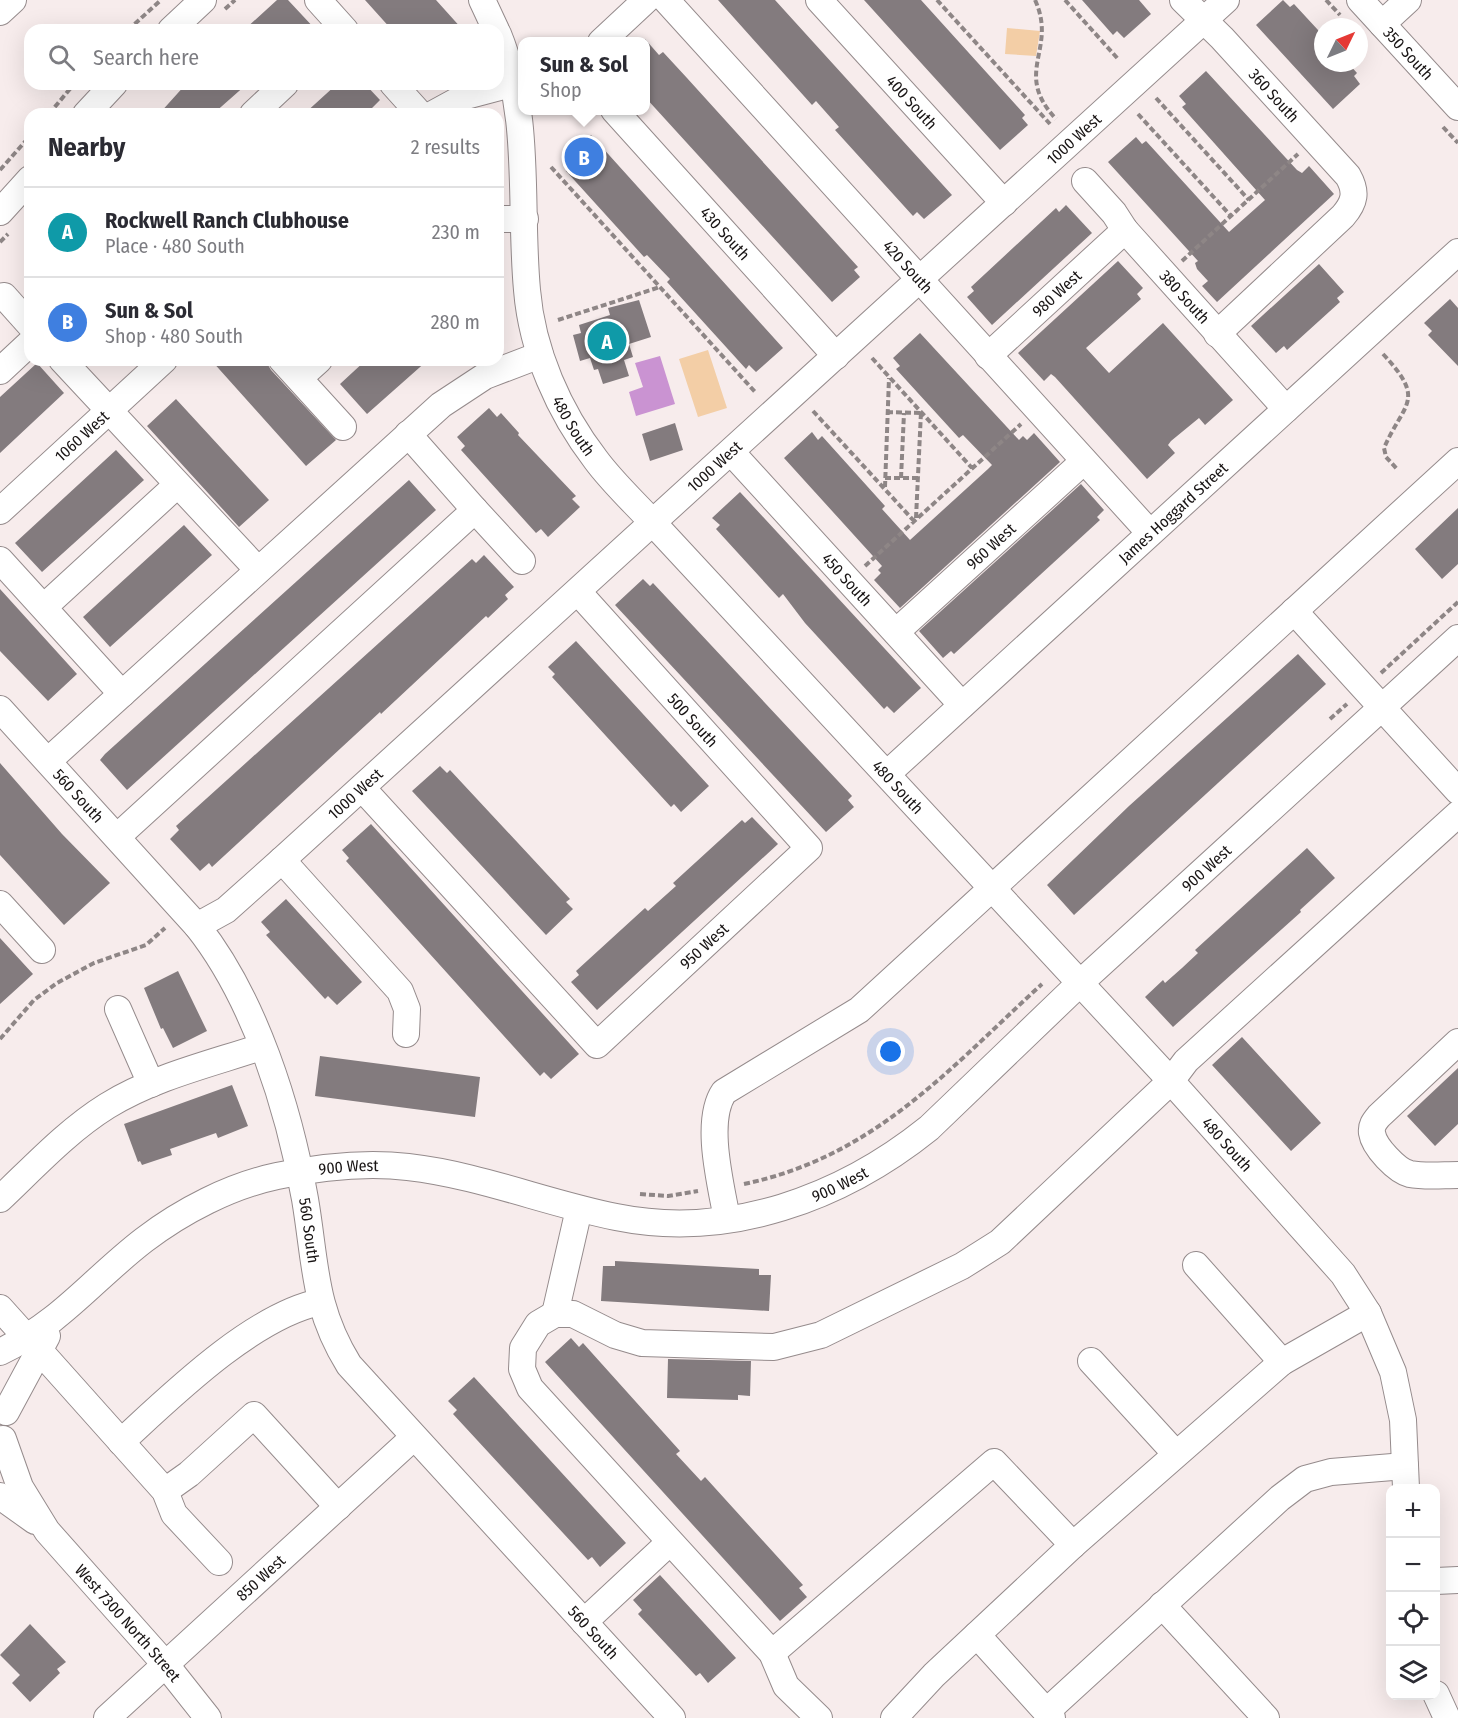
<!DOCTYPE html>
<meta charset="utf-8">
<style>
body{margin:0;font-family:"Fira Sans Condensed",sans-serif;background:#f7f7f7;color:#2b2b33}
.controls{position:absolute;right:18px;bottom:18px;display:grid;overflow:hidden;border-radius:12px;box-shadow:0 6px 24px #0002}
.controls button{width:54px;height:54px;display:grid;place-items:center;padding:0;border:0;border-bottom:2px solid #e1e1e2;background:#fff;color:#2b2b33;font:30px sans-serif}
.compass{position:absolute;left:1314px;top:18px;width:54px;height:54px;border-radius:50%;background:#fff;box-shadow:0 6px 24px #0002;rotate:47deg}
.you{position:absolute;left:891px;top:1052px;width:21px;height:21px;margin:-15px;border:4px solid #fff;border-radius:50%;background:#1a73e8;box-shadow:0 0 0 9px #1a73e833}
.badge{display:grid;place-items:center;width:39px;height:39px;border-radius:50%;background:#d93025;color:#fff;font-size:20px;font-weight:700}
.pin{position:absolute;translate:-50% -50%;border:3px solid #fff;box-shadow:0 2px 6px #0006}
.popup{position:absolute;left:518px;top:37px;width:132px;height:78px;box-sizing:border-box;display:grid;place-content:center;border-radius:12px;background:#fff;filter:drop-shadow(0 2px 4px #0005);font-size:20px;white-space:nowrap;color:#7c7c81}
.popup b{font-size:22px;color:#2b2b33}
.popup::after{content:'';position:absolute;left:50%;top:100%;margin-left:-12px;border:12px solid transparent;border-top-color:#fff}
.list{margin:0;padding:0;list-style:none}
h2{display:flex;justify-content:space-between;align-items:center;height:78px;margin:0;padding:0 24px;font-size:26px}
h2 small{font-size:20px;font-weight:400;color:#7c7c81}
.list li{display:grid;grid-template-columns:39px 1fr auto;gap:18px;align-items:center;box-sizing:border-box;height:90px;padding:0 24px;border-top:2px solid #e1e1e2}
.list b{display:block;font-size:22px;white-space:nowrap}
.list p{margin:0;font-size:20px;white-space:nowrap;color:#7c7c81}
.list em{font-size:20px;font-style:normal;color:#7c7c81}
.icon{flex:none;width:33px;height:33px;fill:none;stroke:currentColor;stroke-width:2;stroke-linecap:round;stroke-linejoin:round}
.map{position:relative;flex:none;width:1458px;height:1718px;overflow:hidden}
.search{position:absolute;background:#fff;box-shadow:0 6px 24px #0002;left:24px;top:24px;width:480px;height:66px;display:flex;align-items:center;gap:15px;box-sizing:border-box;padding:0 21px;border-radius:18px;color:#7c7c81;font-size:22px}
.panel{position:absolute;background:#fff;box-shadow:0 6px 24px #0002;left:24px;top:108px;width:480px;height:258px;border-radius:18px}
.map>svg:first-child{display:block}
</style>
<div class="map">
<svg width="1458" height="1718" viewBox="0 0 1458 1718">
<rect width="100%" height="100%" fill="#f7ecec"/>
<!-- green -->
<path fill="#f3cea6" d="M1007,28L1040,31L1036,56L1005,54Z
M708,350L727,408L698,417L679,359Z"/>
<!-- water -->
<path fill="#ca93d2" d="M660,356L675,404L636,416L629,392L643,387L635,363Z"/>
<!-- building -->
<path fill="#837b7e" d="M277,0H288L316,30H244Z
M365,0H436L463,30H392Z
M718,0H775L952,195L924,219L917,212L913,216L835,130L839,127L816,101L812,105Z
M864,0H921L1025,115L1022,118L1028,125L1000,150Z
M1082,0H1139L1151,14L1124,38L1117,31L1113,35Z
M1283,0L1290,7L1294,4L1318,30L1323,41V63H1348L1357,73L1354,76L1360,84L1333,109L1256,25Z
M645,39L659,55L663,52L687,78L858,267L854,270L860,277L832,302L645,97Z
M1206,71L1297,170L1302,173L1309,166L1334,194L1217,302L1202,286L1208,281L1197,269L1195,263L1198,261L1108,162L1136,137L1142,144L1146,141L1229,232L1265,200L1182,107L1186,104L1179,96Z
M186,84H247L213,114H159Z
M337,84H365L380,100L366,114H304Z
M591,135L783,348L756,372L749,365L746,369L667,282L670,279L647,255L644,257L566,171L569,168L562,161Z
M1066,205L1092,233L992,325L967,297L974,291L971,287L1056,208L1059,212Z
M1118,261L1143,288L1137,294L1141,299L1086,348L1109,373L1163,323L1233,400L1205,425L1199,418L1171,441L1168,445L1175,453L1147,479L1055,377L1051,374L1044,381L1018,353Z
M1319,264L1344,292L1337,298L1340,302L1287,350L1284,346L1276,353L1251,326Z
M1450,299L1458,308V366L1428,335L1432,331L1424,323Z
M639,300L651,337L629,344L633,357L624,360L629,376L603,384L598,369L594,370L590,358L580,361L573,335L581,333L579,325L610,315L608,308Z
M920,333L1019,440L1023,436L1027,440L1034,433L1060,462L900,608L874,580L881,573L878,570L882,566L784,458L812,432L818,440L822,436L885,506L882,509L910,540L988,469L992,465L963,435L959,438L896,369L900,366L893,358Z
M211,360H265L271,370L336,440L306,466Z
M366,360H428L367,414L340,384Z
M37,363L64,393L0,453V397Z
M176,399L269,500L239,527L147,426Z
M489,408L497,417L501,413L519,433L518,435L576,496L572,499L580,507L548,537L541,529L536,533L461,450L465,446L457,437Z
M675,423L683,450L650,461L642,434Z
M116,450L144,480L42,572L15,543Z
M409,480L436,510L127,790L100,760L105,754Z
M1081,484L1104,510L1097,517L1100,520L954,654L951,651L943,658L919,631Z
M740,492L921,688L894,713L887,706L884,709L805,623L783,594L779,598L716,529L720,525L712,518Z
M1458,508V564L1442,579L1415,549Z
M184,525L212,555L110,647L83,617Z
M484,555L514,587L505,595L508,599L488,618L486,616L381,714L380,712L212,867L209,863L200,871L170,839L179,830L176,826L472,559L476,563Z
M643,579L650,586L653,583L852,796L848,800L854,807L826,832L615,605Z
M0,589L77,674L48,701L0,651Z
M576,641L709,786L681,812L674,804L671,807L552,677L555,674L548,667Z
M1298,654L1326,684L1074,915L1047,885L1129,806Z
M0,763L62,834L110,883L64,925L0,855Z
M440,766L447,773L450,770L570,899L566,902L573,909L546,935L412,791Z
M752,817L778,844L597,1010L571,982L579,975L576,971L645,908L648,911L676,886L673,883L742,820L745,823Z
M371,824L579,1054L551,1079L544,1072L540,1076L346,861L349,858L342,850Z
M1307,848L1335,878L1300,910L1301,912L1173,1027L1145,997L1163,980L1165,983L1182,968L1198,953L1195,950Z
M286,899L362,982L337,1005L328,996L325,999L266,935L270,932L261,922Z
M0,938L33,974L0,1004Z
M178,971L207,1031L173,1048L163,1028L161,1029L144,988Z
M1242,1037L1321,1123L1291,1151L1212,1065Z
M320,1056L480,1077L475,1117L315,1096Z
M1458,1068V1124L1435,1146L1407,1116Z
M232,1085L248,1126L218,1138L216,1133L170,1149L172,1155L142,1165L140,1161L138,1162L124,1124Z
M615,1261L759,1269V1275H771L769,1311L601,1301L603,1266H615Z
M571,1338L579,1347L583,1343L680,1451L676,1454L701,1481L705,1477L803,1585L799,1588L807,1597L780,1621L545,1362Z
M668,1359L751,1361L750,1396L738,1395V1400L667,1398Z
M474,1377L626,1543L600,1567L592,1557L588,1560L453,1414L457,1410L448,1401Z
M660,1575L736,1658L708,1683L700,1673L696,1676L638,1614L642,1610L633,1600Z
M30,1624L66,1662L57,1669L60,1673L30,1702L12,1683L20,1675L0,1655Z"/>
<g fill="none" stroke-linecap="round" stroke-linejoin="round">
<!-- minor casing -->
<g stroke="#958b8c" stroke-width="28">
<g id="minor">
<path d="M318,0L345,30"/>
<path d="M482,0L496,30"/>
<path id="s1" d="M666,0L1150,533"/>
<path id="s2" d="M819,0L1004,203"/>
<path id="s3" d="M1183,0L1222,38L1348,176C1357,192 1355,202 1343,216L1217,334"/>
<path id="s4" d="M1360,0L1458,107"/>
<path d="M0,12L13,0"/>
<path d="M1382,24L1408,0"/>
<path d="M171,30L203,0"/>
<path id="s5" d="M498,34C532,117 519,203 527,290C532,351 559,412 596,460C613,483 635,503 654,524L1171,1081L1343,1274L1368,1313L1393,1372L1403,1420L1406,1488"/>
<path d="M601,42L646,0"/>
<path d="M393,84L420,114"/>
<path id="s6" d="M614,110L836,356"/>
<path d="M86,114L114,84"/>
<path d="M253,114L285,84"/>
<path d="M433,114L466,96L522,81"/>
<path id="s7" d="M1085,181L1114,213L1125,230L1286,409"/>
<path d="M0,212L30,179"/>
<path d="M498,219H525"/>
<path d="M4,296L30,325"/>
<path id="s8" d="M988,356L1125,230"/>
<path d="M62,360L258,570"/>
<path d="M282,360L343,427"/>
<path d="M0,371L30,343"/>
<path d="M299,378L319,360"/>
<path id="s9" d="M732,453L962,705"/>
<path d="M475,510L522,561"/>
<path id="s10" d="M0,511L164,360"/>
<path d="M0,560L122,694"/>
<path d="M44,607L177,485"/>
<path d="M1294,611L1458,791"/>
<path id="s11" d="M896,632L1084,461"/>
<path id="s12" d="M0,709L197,926C255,999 289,1109 305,1199C316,1264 313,1307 349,1365L672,1718"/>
<path d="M48,761L441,405L485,376L540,355"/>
<path id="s13" d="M888,773L1458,252"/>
<path id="s14" d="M362,788L597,1045L809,848L578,592"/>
<path d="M117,837L475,510L408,434"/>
<path d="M282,860L400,991L407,1009L406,1034"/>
<path d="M0,904L42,950"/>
<path id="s15" d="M197,926L226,910L282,860L1226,0"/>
<path d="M118,1009L151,1084"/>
<path d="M1458,1042L1379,1116C1374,1122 1371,1126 1372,1133C1374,1147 1397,1171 1410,1174C1425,1177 1443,1175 1458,1175"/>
<path d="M0,1199C34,1167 67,1131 107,1106C154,1077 210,1064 261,1047"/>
<path d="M727,1219C721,1185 704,1121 724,1092L859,1010L1458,461"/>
<path d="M1196,1265L1282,1362"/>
<path d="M0,1308L27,1338"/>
<path d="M555,1314L579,1209"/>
<path d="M39,1350L165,1491L174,1514L219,1562"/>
<path id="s16" d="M0,1352C62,1322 92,1280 144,1240C182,1211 230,1186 277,1176C320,1167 364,1162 408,1167C479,1175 546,1203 616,1217C729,1240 842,1198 929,1128L1080,983L1458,638"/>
<path d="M1091,1361L1176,1454"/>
<path d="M6,1412L47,1336"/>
<path id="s17" d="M3,1439L20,1487L47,1531L166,1665L208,1718"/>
<path d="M121,1442C171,1396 252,1316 320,1302"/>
<path d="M165,1491L189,1474L254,1415L338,1507"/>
<path d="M0,1496L35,1521"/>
<path d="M1436,1581L1458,1580"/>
<path d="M1162,1605L1266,1718"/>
<path d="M584,1622L670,1542"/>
<path d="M977,1635L1052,1718"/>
<path d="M772,1653L994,1462L1073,1545"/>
<path d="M1436,1694L1447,1718"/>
<path d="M1047,1711L1280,1498L1305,1479L1331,1472L1405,1466"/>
<path id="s18" d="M107,1718L414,1437"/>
<path d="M819,1718L786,1686L772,1653L530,1388L522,1369L523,1348L538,1324L555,1314H573L615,1335L642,1343L774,1347L821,1335L962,1266L1000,1242L1171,1081L1186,1061L1458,814"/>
<path d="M894,1718L934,1675L1073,1545L1282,1362L1368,1313"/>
</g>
</g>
<!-- path -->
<path stroke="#8e8686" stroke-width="4" stroke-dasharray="6 3" stroke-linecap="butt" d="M937,0L1050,124
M1035,0C1058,50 1012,72 1056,119
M1065,0L1119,60
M1326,0L1340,15
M225,9L235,0
M128,30L161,0
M1156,98L1249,200
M49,114L74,84
M1138,114L1231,216
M1443,127L1458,143
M551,167L756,393
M0,170L30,136
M0,242L8,234
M1182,261L1298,154
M558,320L660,287
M1383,354C1427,401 1404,402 1384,448L1386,457L1397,469
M872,358L972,468
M813,411L914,521
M887,412L920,413
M885,478H918
M901,478L904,413
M885,487L889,378
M916,518L921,412
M865,566L1021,424
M1381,673L1458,602
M1330,719L1347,704
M0,1039L34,1000L57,983L94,963L146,945L165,928
M744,1184C874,1157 949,1069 1042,984
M640,1194L668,1196L698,1191"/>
<!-- minor -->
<use href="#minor" stroke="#fff" stroke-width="26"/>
</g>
<g text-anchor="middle" stroke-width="4.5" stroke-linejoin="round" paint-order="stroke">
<!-- street labels -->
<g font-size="16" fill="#181414" stroke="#fff">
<text dy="6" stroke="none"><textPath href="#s4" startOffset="72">350 South</textPath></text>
<text dy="6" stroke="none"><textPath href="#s3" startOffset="132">360 South</textPath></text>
<text dy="6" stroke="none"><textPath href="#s2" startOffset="138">400 South</textPath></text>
<text dy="6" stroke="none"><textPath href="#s15" startOffset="1179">1000 West</textPath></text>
<text dy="6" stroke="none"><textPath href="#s6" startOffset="166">430 South</textPath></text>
<text dy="6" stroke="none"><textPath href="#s1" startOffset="360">420 South</textPath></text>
<text dy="6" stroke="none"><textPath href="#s8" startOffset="93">980 West</textPath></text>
<text dy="6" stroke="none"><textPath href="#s7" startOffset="153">380 South</textPath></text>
<text dy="6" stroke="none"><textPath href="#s5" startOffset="404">480 South</textPath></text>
<text dy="6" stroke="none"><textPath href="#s10" startOffset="111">1060 West</textPath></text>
<text dy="6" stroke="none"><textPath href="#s15" startOffset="693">1000 West</textPath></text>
<text dy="6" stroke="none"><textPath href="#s13" startOffset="386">James Hoggard Street</textPath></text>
<text dy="6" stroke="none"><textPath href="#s11" startOffset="128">960 West</textPath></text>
<text dy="6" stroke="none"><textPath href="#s9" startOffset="171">450 South</textPath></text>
<text transform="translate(693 720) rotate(48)" y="6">500 South</text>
<text dy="6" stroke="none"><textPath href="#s5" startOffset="890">480 South</textPath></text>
<text dy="6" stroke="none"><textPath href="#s15" startOffset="207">1000 West</textPath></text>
<text dy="6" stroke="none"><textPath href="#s12" startOffset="117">560 South</textPath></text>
<text dy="6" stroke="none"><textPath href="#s16" startOffset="1394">900 West</textPath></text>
<text dy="6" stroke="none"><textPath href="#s14" startOffset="494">950 West</textPath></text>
<text dy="6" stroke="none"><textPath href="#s5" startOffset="1376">480 South</textPath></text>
<text dy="6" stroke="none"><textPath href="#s16" startOffset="404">900 West</textPath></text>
<text dy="6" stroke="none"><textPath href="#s16" startOffset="908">900 West</textPath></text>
<text dy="6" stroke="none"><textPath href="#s12" startOffset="621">560 South</textPath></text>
<text dy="6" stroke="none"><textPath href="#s18" startOffset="208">850 West</textPath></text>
<text dy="6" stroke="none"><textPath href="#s17" startOffset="225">West 7300 North Street</textPath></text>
<text dy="6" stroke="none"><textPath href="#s12" startOffset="1125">560 South</textPath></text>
</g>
</g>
</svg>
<div class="controls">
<button>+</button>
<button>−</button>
<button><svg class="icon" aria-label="locate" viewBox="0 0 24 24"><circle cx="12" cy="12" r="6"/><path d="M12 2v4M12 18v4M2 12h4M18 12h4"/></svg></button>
<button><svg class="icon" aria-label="layers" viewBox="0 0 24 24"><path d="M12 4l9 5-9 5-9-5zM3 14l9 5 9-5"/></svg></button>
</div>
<svg class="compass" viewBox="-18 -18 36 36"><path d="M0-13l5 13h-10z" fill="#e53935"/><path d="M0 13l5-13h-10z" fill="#7c7c81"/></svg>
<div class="you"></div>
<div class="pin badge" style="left:607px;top:341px;background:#0f9aa8">A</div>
<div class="pin badge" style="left:584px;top:157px;background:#3f7fe0">B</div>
<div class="popup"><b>Sun &amp; Sol</b>Shop</div>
<div class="search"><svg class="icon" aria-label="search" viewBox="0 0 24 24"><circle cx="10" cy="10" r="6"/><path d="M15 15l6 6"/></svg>Search here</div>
<section class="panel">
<h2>Nearby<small>2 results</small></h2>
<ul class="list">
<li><span class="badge" style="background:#0f9aa8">A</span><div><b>Rockwell Ranch Clubhouse</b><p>Place · 480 South</p></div><em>230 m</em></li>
<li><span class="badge" style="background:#3f7fe0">B</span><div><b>Sun &amp; Sol</b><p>Shop · 480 South</p></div><em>280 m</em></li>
</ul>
</section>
</div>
